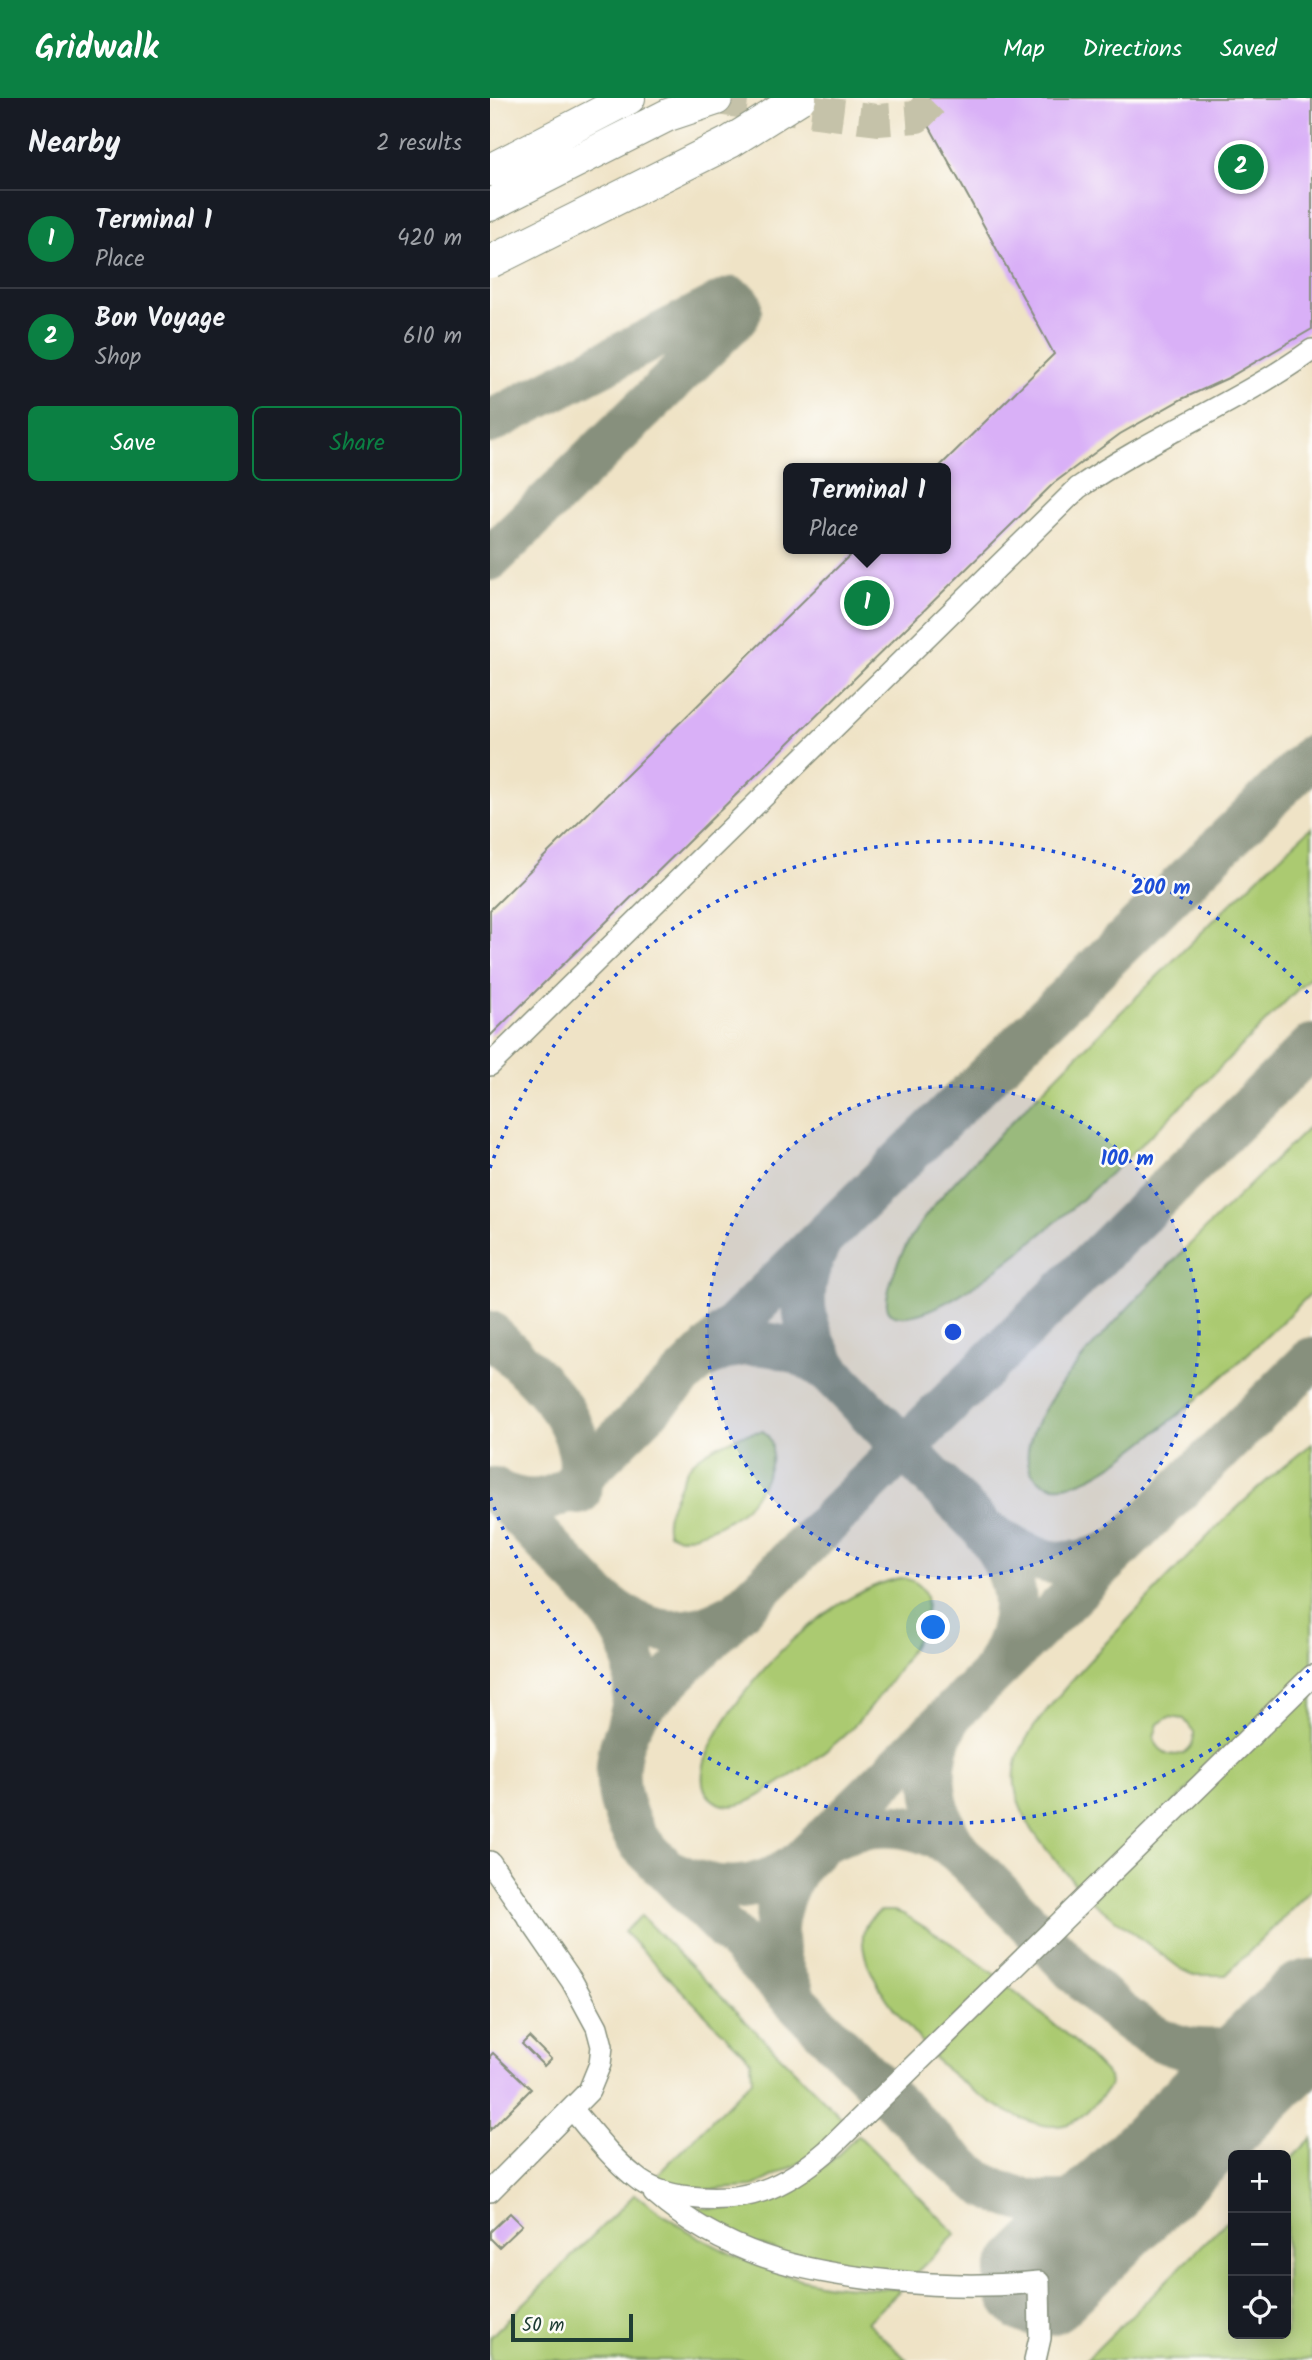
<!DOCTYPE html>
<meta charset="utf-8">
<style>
body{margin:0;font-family:Kalam,sans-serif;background:#20242c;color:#f1f3f6}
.controls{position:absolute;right:21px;bottom:21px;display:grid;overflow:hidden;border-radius:10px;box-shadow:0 4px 18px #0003}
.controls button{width:63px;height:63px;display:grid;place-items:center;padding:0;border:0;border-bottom:2px solid #363941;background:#171b24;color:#f1f3f6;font:35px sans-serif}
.scale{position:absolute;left:21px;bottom:18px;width:122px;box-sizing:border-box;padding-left:7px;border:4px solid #1f3d34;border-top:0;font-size:19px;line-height:24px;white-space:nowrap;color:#1f3d34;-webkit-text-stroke:5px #fdfcf7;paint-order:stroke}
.you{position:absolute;left:444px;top:1530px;width:24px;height:24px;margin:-18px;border:5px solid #fff;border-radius:50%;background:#1a73e8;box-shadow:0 0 0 10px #1a73e833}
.badge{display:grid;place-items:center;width:46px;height:46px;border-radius:50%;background:#0b8043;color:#fff;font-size:23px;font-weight:700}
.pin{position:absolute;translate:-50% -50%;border:4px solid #fff;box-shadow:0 2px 7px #0006}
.popup{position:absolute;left:293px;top:365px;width:168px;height:91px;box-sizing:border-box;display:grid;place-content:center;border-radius:10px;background:#171b24;filter:drop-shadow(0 2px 5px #0005);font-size:23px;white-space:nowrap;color:#9ea1a6}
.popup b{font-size:26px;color:#f1f3f6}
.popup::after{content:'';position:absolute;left:50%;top:100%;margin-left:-14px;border:14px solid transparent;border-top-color:#171b24}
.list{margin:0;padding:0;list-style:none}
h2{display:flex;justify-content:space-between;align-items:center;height:91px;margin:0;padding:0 28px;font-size:30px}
h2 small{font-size:23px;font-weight:400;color:#9ea1a6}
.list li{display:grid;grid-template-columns:46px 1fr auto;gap:21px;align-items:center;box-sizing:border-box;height:98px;padding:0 28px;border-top:2px solid #363941}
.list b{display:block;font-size:26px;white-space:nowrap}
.list p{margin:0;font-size:23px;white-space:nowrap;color:#9ea1a6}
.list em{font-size:23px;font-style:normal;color:#9ea1a6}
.actions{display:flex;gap:14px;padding:21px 28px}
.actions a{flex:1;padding:16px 0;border:2px solid #0b8043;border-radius:10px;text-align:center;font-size:24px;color:#0b8043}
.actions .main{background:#0b8043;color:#fff}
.icon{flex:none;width:38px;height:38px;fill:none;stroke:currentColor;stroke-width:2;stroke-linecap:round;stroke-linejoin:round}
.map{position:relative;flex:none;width:822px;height:2262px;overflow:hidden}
header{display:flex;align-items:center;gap:42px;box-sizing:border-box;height:98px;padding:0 35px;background:#0b8043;color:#fff}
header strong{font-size:33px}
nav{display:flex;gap:38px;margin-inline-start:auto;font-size:24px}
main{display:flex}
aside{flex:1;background:#171b24}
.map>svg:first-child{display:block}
</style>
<header>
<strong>Gridwalk</strong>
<nav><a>Map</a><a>Directions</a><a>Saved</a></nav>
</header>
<main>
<aside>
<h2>Nearby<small>2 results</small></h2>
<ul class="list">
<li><span class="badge">1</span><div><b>Terminal 1</b><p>Place</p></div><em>420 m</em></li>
<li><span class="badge">2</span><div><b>Bon Voyage</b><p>Shop</p></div><em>610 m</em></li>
</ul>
<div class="actions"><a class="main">Save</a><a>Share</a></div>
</aside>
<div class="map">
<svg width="822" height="2262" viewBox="0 0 822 2262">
<rect width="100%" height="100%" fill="#fdfcf7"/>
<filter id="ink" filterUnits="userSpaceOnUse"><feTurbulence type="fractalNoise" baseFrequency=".0143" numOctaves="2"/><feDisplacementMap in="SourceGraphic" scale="14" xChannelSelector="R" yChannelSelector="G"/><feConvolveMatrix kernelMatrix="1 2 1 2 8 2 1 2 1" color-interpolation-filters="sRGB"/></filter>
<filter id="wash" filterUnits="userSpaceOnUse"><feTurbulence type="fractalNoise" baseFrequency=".00686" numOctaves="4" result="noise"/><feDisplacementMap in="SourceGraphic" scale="28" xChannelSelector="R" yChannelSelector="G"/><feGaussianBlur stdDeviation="1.57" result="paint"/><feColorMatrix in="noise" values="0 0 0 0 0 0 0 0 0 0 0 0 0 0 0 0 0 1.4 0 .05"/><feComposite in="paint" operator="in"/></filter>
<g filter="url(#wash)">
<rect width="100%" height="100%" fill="#efe3c6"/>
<!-- green -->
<path fill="#abca71" stroke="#658452" stroke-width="2" fill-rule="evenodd" d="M822,729V877C757,941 490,1225 411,1218C389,1217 398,1195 402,1180C420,1124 467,1082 506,1040C547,998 588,956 630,915C694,853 756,788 822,729Z
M822,1026V1194C769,1247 716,1297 656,1342C634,1359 609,1379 583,1386C569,1390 554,1389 544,1377C533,1364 538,1346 544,1332C564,1286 604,1247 638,1210C697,1147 760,1087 822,1026Z
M273,1333C297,1350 268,1401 250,1414C232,1428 211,1436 189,1440L178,1435C174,1422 180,1410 185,1398C190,1387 194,1373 203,1364C219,1349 251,1335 273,1333Z
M822,1346V1569L593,1795C566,1761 520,1720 525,1673C526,1658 535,1642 544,1629C575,1587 613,1548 649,1510C703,1453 759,1393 822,1346ZM679,1619L694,1621L704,1634C706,1662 670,1665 664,1639L668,1626Z
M411,1480C484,1490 380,1612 359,1633C338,1653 315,1669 291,1684C274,1695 249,1715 228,1705C173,1678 281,1559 306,1539C335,1514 373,1487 411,1480Z
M822,1587V1791L736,1877H704L691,1871L601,1803Z
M391,1813H404L413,1816L470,1851L508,1879L436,1948C412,1924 339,1839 391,1813Z
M151,1818L358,2026L320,2060L262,2089L211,2092L176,2085L167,2077L262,1982L261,1963L134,1834Z
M516,1886L584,1943L619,1979L620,1987L618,1991C607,2002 593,2021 578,2026C542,2039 466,1985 443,1958Z
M368,2037L466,2136L425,2176L330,2166L246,2140L194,2108C208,2109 223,2111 238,2111C291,2109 333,2073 368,2037Z
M822,2040V2262H596L743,2117V2236H796V2066Z
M145,2096C198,2138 263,2172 329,2185C356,2190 384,2190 411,2191L377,2224L417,2262H0V2239Z"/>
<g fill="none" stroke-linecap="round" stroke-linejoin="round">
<!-- taxiway -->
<path stroke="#87907d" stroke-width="44" d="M0,324L232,205L242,201L250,206V213L246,220L0,461
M329,1146C303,1193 312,1232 341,1275
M0,1235C33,1269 79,1303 89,1351C93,1366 90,1381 89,1395
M215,1259C258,1235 304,1245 341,1275L492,1430C527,1474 537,1514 508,1565
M4,1391C29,1417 54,1443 79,1469C131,1522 161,1551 138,1629
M7,1394C34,1405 55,1407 79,1390L822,658
M496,1433C541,1465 576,1477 628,1451
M115,1505C156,1537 194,1544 240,1518
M458,1622C435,1665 440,1714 469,1754C504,1789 538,1825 573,1861C654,1945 703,1985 817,1921
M337,1742C380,1720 431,1722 469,1754
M181,1774C228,1797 269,1795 311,1764L822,1261
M302,1893C276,1848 283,1806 311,1764
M660,2076C649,2083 639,2091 627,2095C593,2107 548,2110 514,2096C489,2087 468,2067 449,2049L149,1744C121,1699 119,1650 152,1608L822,948"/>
<!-- runway -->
<path stroke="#87907d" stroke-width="110" d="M549,2184L822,1916"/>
</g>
<g id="blocks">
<!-- building -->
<path fill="#d9b0f7" d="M424,0H822V231L738,280L692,301L630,336L564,385L0,938V812L366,451H456V370H448L564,256Z
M39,1939L61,1961L54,1968L32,1946Z
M3,1955L41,1991L0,2032V1958Z
M20,2115L32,2127L9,2149L0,2140V2134Z"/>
</g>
</g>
<g filter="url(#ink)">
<use href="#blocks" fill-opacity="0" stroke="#87907d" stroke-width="2"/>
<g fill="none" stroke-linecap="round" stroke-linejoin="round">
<!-- highway-tunnel -->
<path stroke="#c5c2a9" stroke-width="32" stroke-dasharray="32 16" stroke-linecap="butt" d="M226,1L388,22L427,19L446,0"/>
<!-- minor casing -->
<g stroke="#87907d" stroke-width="24">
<path id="minor" d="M0,967L588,390C663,338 748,305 822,252
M0,1764L82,1883L107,1929L112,1948L110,1966L99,1993L0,2093
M82,2011C101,2033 120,2059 144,2078C159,2091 180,2097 199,2099C256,2106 294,2090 337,2053L822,1578
M164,2095C234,2156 310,2174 400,2183C451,2188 498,2189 549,2184L550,2240L545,2262"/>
</g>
<!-- highway casing -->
<g stroke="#87907d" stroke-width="34">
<path id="highway" d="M0,72L139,0
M0,107L178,17L226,1"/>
</g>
<!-- minor -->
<use href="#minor" stroke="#fff" stroke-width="21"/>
<!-- highway -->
<use href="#highway" stroke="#fff" stroke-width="32"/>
<!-- highway-bridge casing -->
<g stroke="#87907d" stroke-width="34" stroke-linecap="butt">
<path id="highway-bridge" d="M0,164L240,44L310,0"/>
</g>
<!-- highway-bridge -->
<use href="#highway-bridge" stroke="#fff" stroke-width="32"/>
</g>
</g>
<!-- distance rings -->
<circle cx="463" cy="1234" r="246" fill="#1d4ed8" fill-opacity=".12"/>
<g fill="none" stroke="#1d4ed8" stroke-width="3.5" stroke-dasharray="3.5 7">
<circle cx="463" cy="1234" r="246"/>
<path d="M819 1572A491 491 0 0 1 0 1398M0 1070A491 491 0 0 1 819 896"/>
</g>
<circle cx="463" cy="1234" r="10" fill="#1d4ed8" stroke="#fdfcf7" stroke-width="3.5"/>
<g font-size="21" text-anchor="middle" font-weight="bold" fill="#1d4ed8" stroke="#fdfcf7" stroke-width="5" stroke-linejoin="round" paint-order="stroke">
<text x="671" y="796">200 m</text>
<text x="637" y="1067">100 m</text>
</g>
</svg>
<div class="controls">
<button>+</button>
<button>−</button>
<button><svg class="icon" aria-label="locate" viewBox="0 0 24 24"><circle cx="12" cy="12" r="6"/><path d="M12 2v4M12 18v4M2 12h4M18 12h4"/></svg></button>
</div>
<div class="scale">50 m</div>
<div class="you"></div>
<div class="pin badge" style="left:377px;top:505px">1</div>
<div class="popup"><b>Terminal 1</b>Place</div>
<div class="pin badge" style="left:751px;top:69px">2</div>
</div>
</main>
